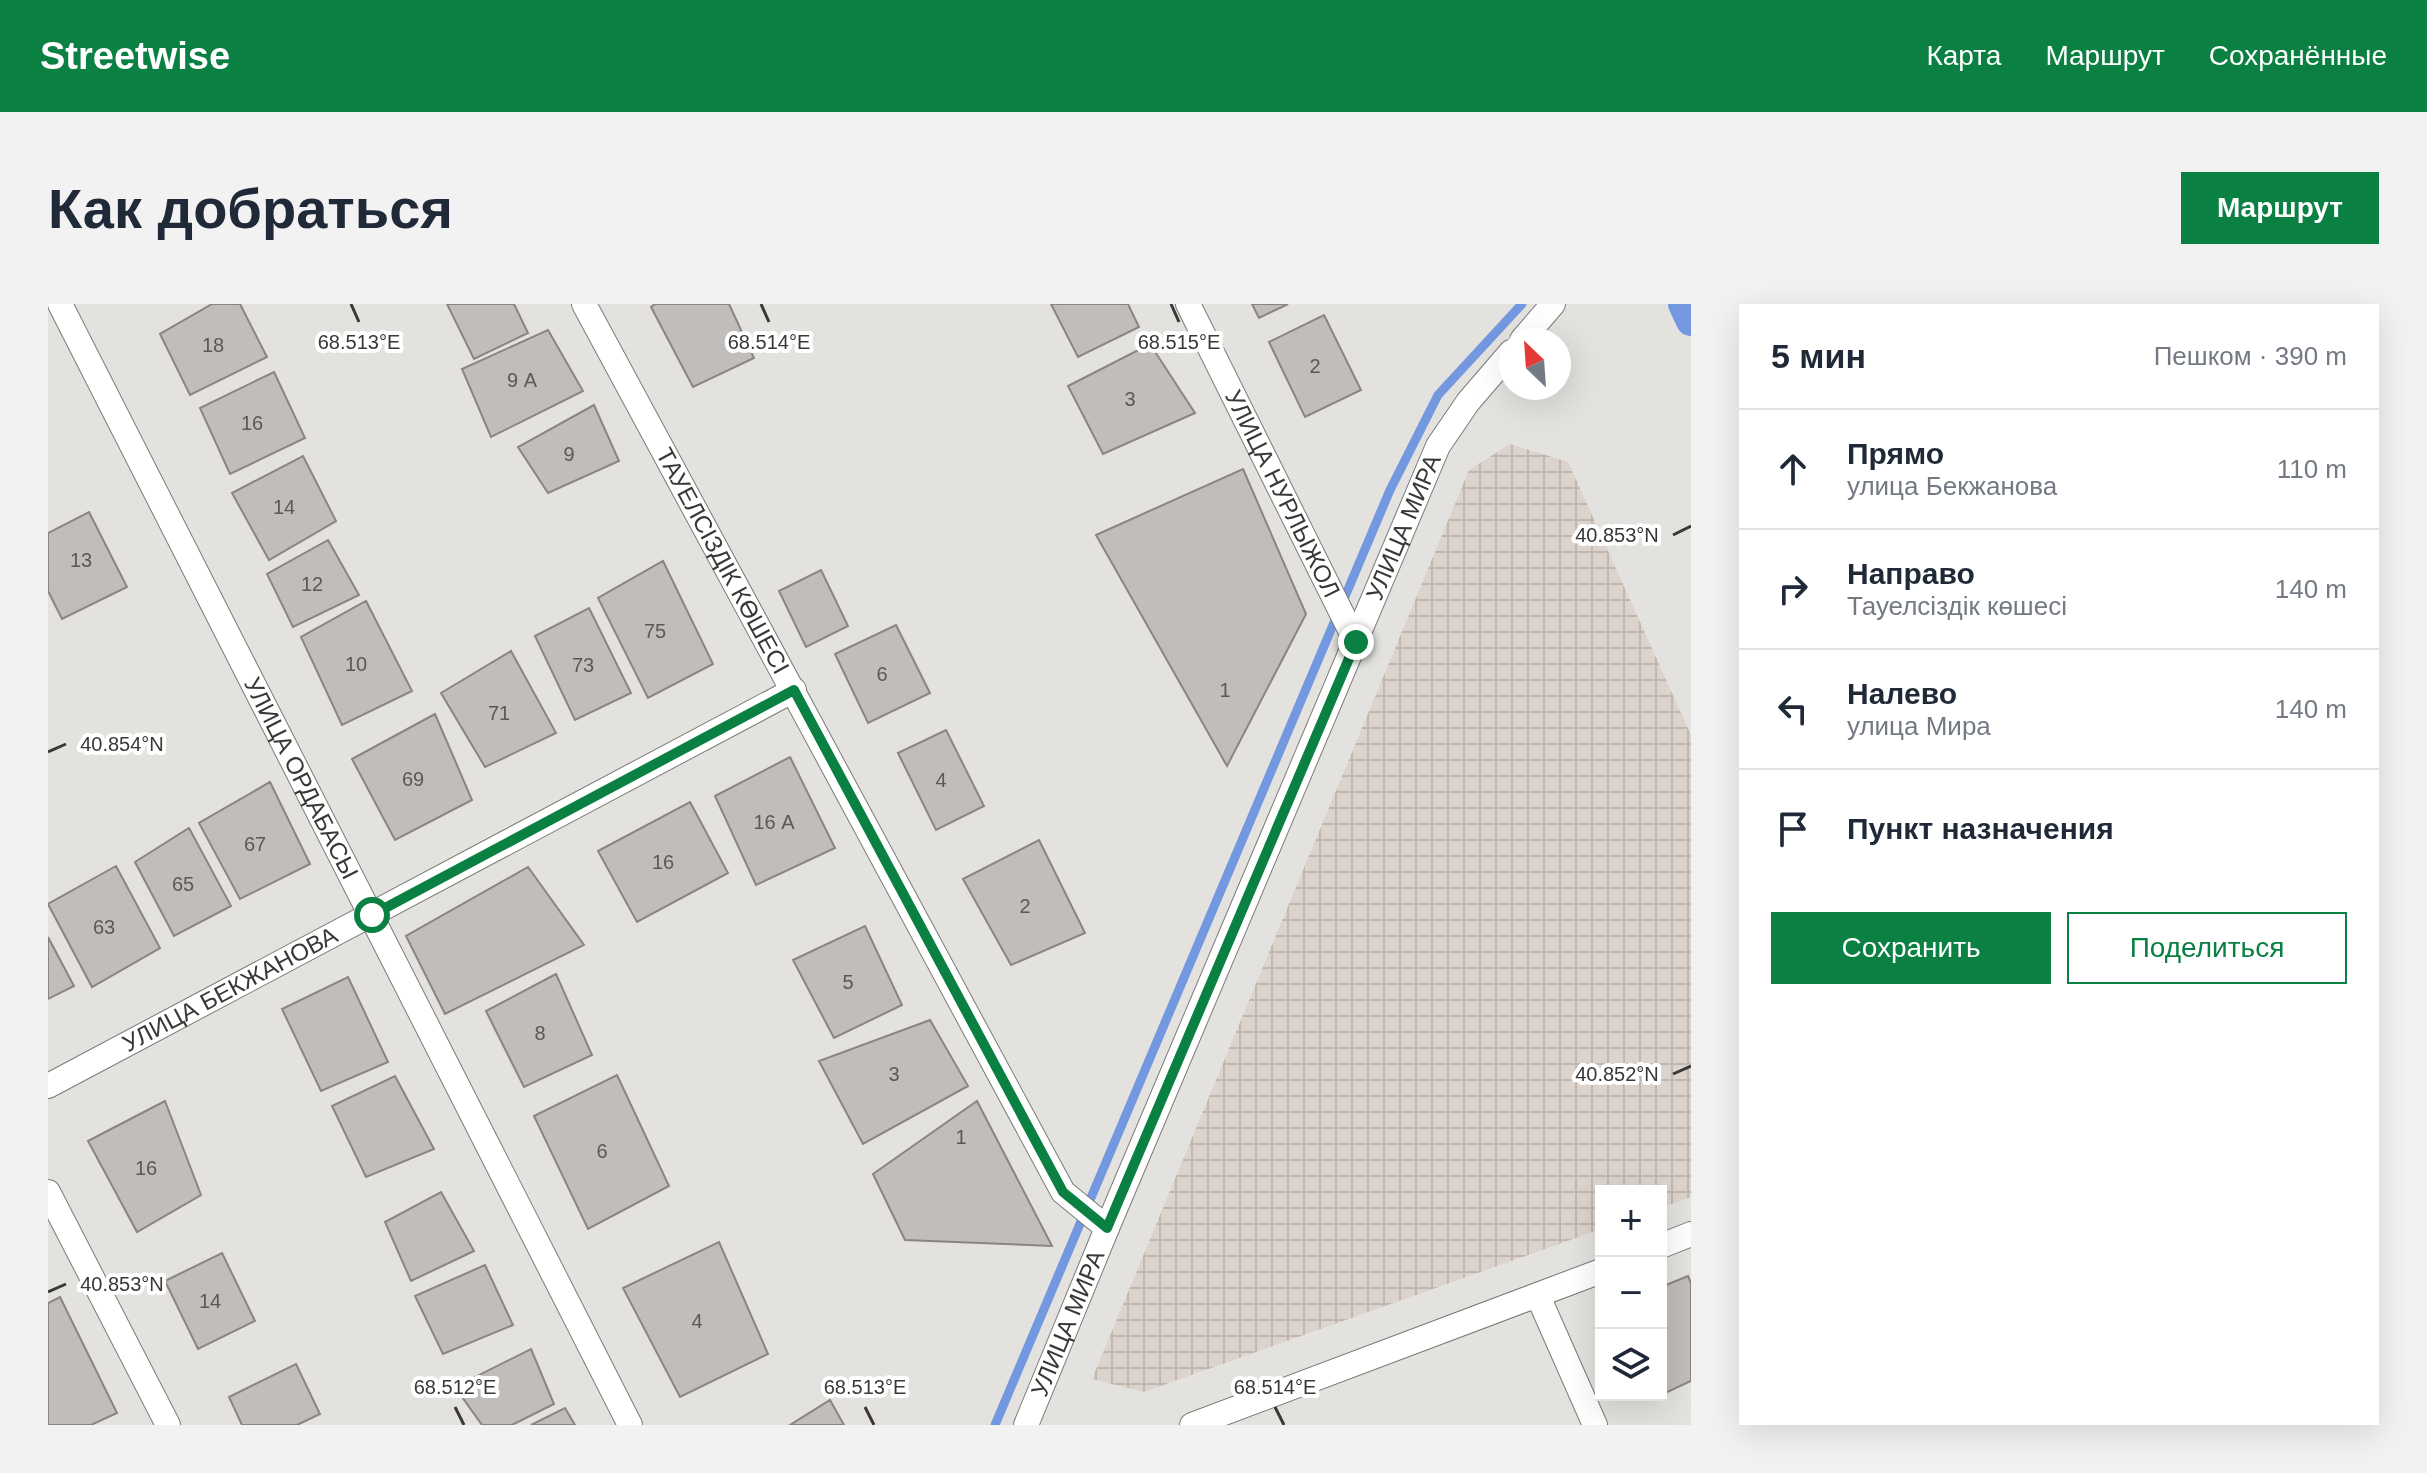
<!DOCTYPE html>
<html lang="ru">
<meta charset="utf-8">
<style>
body{margin:0;font-family:Arial,sans-serif;background:#f2f2f3;color:#1f2937}
.controls{position:absolute;right:24px;bottom:24px;display:grid;overflow:hidden;border-radius:0px;box-shadow:0 8px 32px #0002}
.controls button{width:72px;height:72px;display:grid;place-items:center;padding:0;border:0;border-bottom:2px solid #e0e1e3;background:#fff;color:#1f2937;font:40px sans-serif}
.compass{position:absolute;left:1451px;top:24px;width:72px;height:72px;border-radius:50%;background:#fff;box-shadow:0 8px 32px #0002;rotate:335deg}
.stop{position:absolute;width:24px;height:24px;margin:-18px;border:6px solid #0b8043;border-radius:50%;background:#fff}
.stop.end{background:#0b8043;border-color:#fff;box-shadow:0 2px 8px #0008}
.list{margin:0;padding:0;list-style:none}
h2{display:flex;justify-content:space-between;align-items:center;height:104px;margin:0;padding:0 32px;font-size:34px}
h2 small{font-size:26px;font-weight:400;color:#747a83}
.list li{display:grid;grid-template-columns:52px 1fr auto;gap:24px;align-items:center;box-sizing:border-box;height:120px;padding:0 32px;border-top:2px solid #e0e1e3}
.list b{display:block;font-size:30px;white-space:nowrap}
.list p{margin:0;font-size:26px;white-space:nowrap;color:#747a83}
.list em{font-size:26px;font-style:normal;color:#747a83}
.actions{display:flex;gap:16px;padding:24px 32px}
.actions a{flex:1;padding:18px 0;border:2px solid #0b8043;border-radius:0px;text-align:center;font-size:28px;color:#0b8043}
.actions .main{background:#0b8043;color:#fff}
.icon{flex:none;width:44px;height:44px;fill:none;stroke:currentColor;stroke-width:2;stroke-linecap:round;stroke-linejoin:round}
.map{position:relative;flex:none;width:1643px;height:1121px;overflow:hidden;border-radius:0px}
header{display:flex;align-items:center;gap:48px;box-sizing:border-box;height:112px;padding:0 40px;background:#0b8043;color:#fff}
header strong{font-size:38px}
nav{display:flex;gap:44px;margin-inline-start:auto;font-size:28px}
.intro{display:flex;align-items:center;justify-content:space-between;box-sizing:border-box;height:192px;padding:0 48px}
h1{margin:0;font-size:56px}
.button{padding:20px 36px;border-radius:0px;background:#0b8043;color:#fff;font-size:28px;font-weight:700}
main{display:flex;gap:48px;padding:0 48px}
aside{flex:1;background:#fff;border-radius:0px;box-shadow:0 8px 32px #0002}
.map>svg:first-child{display:block}
</style>
<header>
<strong>Streetwise</strong>
<nav><a>Карта</a><a>Маршрут</a><a>Сохранённые</a></nav>
</header>
<div class="intro"><h1>Как добраться</h1><a class="button">Маршрут</a></div>
<main>
<div class="map">
<svg width="1643" height="1121" viewBox="0 0 1643 1121">
<defs>
<pattern id="industrial-grid" width="8" height="8" patternUnits="userSpaceOnUse" patternTransform="scale(2)"><rect width="8" height="8" fill="#dcd4cc"/><path d="M0 4h8M4 0v8" fill="none" stroke="#beb7b0"/></pattern>
</defs>
<rect width="100%" height="100%" fill="#e4e2df"/>
<!-- industrial -->
<path fill="url(#industrial-grid)" d="M1462,140L1520,158L1643,431V893L1613,904V887H1553V925L1096,1088L1044,1075L1421,166Z"/>
<g fill="none" stroke-linecap="round" stroke-linejoin="round">
<!-- stream -->
<path stroke="#7398df" stroke-width="9" d="M947,1121L1342,186L1390,91L1474,0"/>
<!-- canal -->
<path stroke="#7398df" stroke-width="30" d="M1635,0L1643,17"/>
</g>
<!-- building -->
<path fill="#c0bdbb" stroke="#888583" stroke-width="2" d="M164,0H192L219,53L142,91L112,30Z
M399,0H466L480,29L426,55Z
M607,0H681L706,54L645,83L603,3Z
M1003,0H1080L1091,23L1030,53Z
M1204,0H1240L1211,14Z
M1276,11L1313,86L1257,113L1221,38Z
M500,26L535,87L443,133L414,65Z
M1102,40L1147,109L1055,150L1020,82Z
M226,68L257,134L182,170L152,104Z
M546,101L571,157L500,189L470,143Z
M255,152L288,217L221,256L184,189Z
M1195,165L1258,310L1179,462L1048,231Z
M41,208L79,283L14,315L0,287V229Z
M280,236L311,291L245,323L219,270Z
M615,257L665,360L600,394L550,294Z
M773,266L800,322L758,343L731,287Z
M318,297L364,387L294,421L253,333Z
M541,304L583,389L527,416L487,332Z
M848,321L882,389L820,419L787,350Z
M463,347L508,429L437,463L393,389Z
M387,410L424,496L347,536L304,455Z
M898,426L936,502L888,526L850,449Z
M742,453L787,544L708,581L667,492Z
M222,478L262,560L192,595L151,519Z
M642,498L680,569L589,618L550,547Z
M141,524L183,602L126,632L87,558Z
M991,536L1037,629L963,661L915,575Z
M68,562L112,644L44,683L0,600Z
M480,563L536,641L397,710L358,632Z
M817,622L854,701L786,734L745,656Z
M0,633L26,682L0,695Z
M508,670L544,751L476,783L438,707Z
M300,673L340,758L273,787L234,705Z
M882,716L920,782L815,840L771,757Z
M569,771L621,882L540,925L486,812Z
M347,772L386,845L318,873L284,802Z
M117,797L153,891L89,928L40,837Z
M929,797L1004,942L857,936L825,870Z
M393,888L426,947L363,977L337,918Z
M671,938L720,1050L632,1093L575,984Z
M174,949L207,1017L150,1045L117,977Z
M437,961L465,1021L395,1050L367,992Z
M1640,972L1643,979V1077L1613,1091V983Z
M12,993L69,1109L43,1121H0V999Z
M483,1045L506,1100L464,1121H434L407,1083Z
M248,1060L272,1110L249,1121H194L181,1093Z
M782,1096L796,1121H742Z
M517,1104L527,1121H483Z"/>
<g fill="none" stroke-linecap="round" stroke-linejoin="round">
<!-- minor casing -->
<g stroke="#7c7a77" stroke-width="26">
<g id="minor">
<path id="s1" d="M12,0L582,1121"/>
<path id="s2" d="M536,0L1015,888L1059,924"/>
<path id="s3" d="M1140,0L1308,338"/>
<path d="M1474,36L1505,0"/>
<path id="s4" d="M0,782L746,386"/>
<path d="M0,888L120,1121"/>
<path d="M1613,942L1643,930"/>
<path d="M1490,992L1547,1121"/>
<path id="s5" d="M978,1121L1059,924L1390,142L1420,98L1463,48"/>
<path d="M1144,1121L1553,967"/>
</g>
</g>
<!-- minor -->
<use href="#minor" stroke="#fff" stroke-width="24"/>
</g>
<g fill="none" stroke-linecap="round" stroke-linejoin="round">
<!-- route -->
<path stroke="#0b8043" stroke-width="10" d="M324,611L746,386L1015,888L1059,924L1308,338"/>
</g>
<!-- ticks -->
<path fill="none" stroke="#393837" stroke-width="3" d="M303,0L311,18M713,0L721,18M1123,0L1131,18M1625,231L1643,222M0,448L18,440M1625,770L1643,762M0,988L18,980M407,1103L416,1121M817,1103L826,1121M1227,1103L1236,1121"/>
<g text-anchor="middle" stroke-width="8" stroke-linejoin="round" paint-order="stroke">
<!-- number labels -->
<g font-size="20" fill="#5b5958">
<text x="165" y="48">18</text>
<text x="1267" y="69">2</text>
<text x="474" y="83">9 А</text>
<text x="1082" y="102">3</text>
<text x="204" y="126">16</text>
<text x="521" y="157">9</text>
<text x="236" y="210">14</text>
<text x="33" y="263">13</text>
<text x="264" y="287">12</text>
<text x="607" y="334">75</text>
<text x="308" y="367">10</text>
<text x="535" y="368">73</text>
<text x="834" y="377">6</text>
<text x="1177" y="393">1</text>
<text x="451" y="416">71</text>
<text x="365" y="482">69</text>
<text x="893" y="483">4</text>
<text x="726" y="525">16 А</text>
<text x="207" y="547">67</text>
<text x="615" y="565">16</text>
<text x="135" y="587">65</text>
<text x="977" y="609">2</text>
<text x="56" y="630">63</text>
<text x="800" y="685">5</text>
<text x="492" y="736">8</text>
<text x="846" y="777">3</text>
<text x="913" y="840">1</text>
<text x="554" y="854">6</text>
<text x="98" y="871">16</text>
<text x="162" y="1004">14</text>
<text x="649" y="1024">4</text>
</g>
<!-- street labels -->
<g font-size="24" fill="#393837" stroke="#fff">
<text dy="8" stroke="none"><textPath href="#s3" startOffset="212">УЛИЦА НУРЛЫЖОЛ</textPath></text>
<text dy="8" stroke="none"><textPath href="#s5" startOffset="974">УЛИЦА МИРА</textPath></text>
<text dy="8" stroke="none"><textPath href="#s2" startOffset="292">ТАУЕЛСІЗДІК КӨШЕСІ</textPath></text>
<text dy="8" stroke="none"><textPath href="#s1" startOffset="532">УЛИЦА ОРДАБАСЫ</textPath></text>
<text dy="8" stroke="none"><textPath href="#s4" startOffset="206">УЛИЦА БЕКЖАНОВА</textPath></text>
<text dy="8" stroke="none"><textPath href="#s5" startOffset="110">УЛИЦА МИРА</textPath></text>
</g>
</g>
<g font-size="20" text-anchor="middle" fill="#393837" stroke="#fff" stroke-width="8" stroke-linejoin="round" paint-order="stroke">
<text x="311" y="45">68.513°E</text>
<text x="721" y="45">68.514°E</text>
<text x="1131" y="45">68.515°E</text>
<text x="1569" y="238">40.853°N</text>
<text x="74" y="447">40.854°N</text>
<text x="1569" y="777">40.852°N</text>
<text x="74" y="987">40.853°N</text>
<text x="407" y="1090">68.512°E</text>
<text x="817" y="1090">68.513°E</text>
<text x="1227" y="1090">68.514°E</text>
</g>
</svg>
<div class="controls">
<button>+</button>
<button>−</button>
<button><svg class="icon" aria-label="layers" viewBox="0 0 24 24"><path d="M12 4l9 5-9 5-9-5zM3 14l9 5 9-5"/></svg></button>
</div>
<svg class="compass" viewBox="-18 -18 36 36"><path d="M0-13l5 13h-10z" fill="#e53935"/><path d="M0 13l5-13h-10z" fill="#747a83"/></svg>
<div class="stop" style="left:324px;top:611px"></div>
<div class="stop end" style="left:1308px;top:338px"></div>
</div>
<aside>
<h2>5 мин<small>Пешком · 390 m</small></h2>
<ul class="list">
<li><svg class="icon" aria-label="ahead" viewBox="0 0 24 24"><path d="M12 20V5M6 11l6-6 6 6"/></svg><div><b>Прямо</b><p>улица Бекжанова</p></div><em>110 m</em></li>
<li><svg class="icon" aria-label="right" viewBox="0 0 24 24"><path d="M7 20v-9h11M14 6l5 5-5 5"/></svg><div><b>Направо</b><p>Тауелсіздік көшесі</p></div><em>140 m</em></li>
<li><svg class="icon" aria-label="left" viewBox="0 0 24 24"><path d="M17 20v-9H6M10 6l-5 5 5 5"/></svg><div><b>Налево</b><p>улица Мира</p></div><em>140 m</em></li>
<li><svg class="icon" aria-label="arrive" viewBox="0 0 24 24"><path d="M6 21V4h12l-3 4 3 4H6"/></svg><div><b>Пункт назначения</b></div></li>
</ul>
<div class="actions"><a class="main">Сохранить</a><a>Поделиться</a></div>
</aside>
</main>
